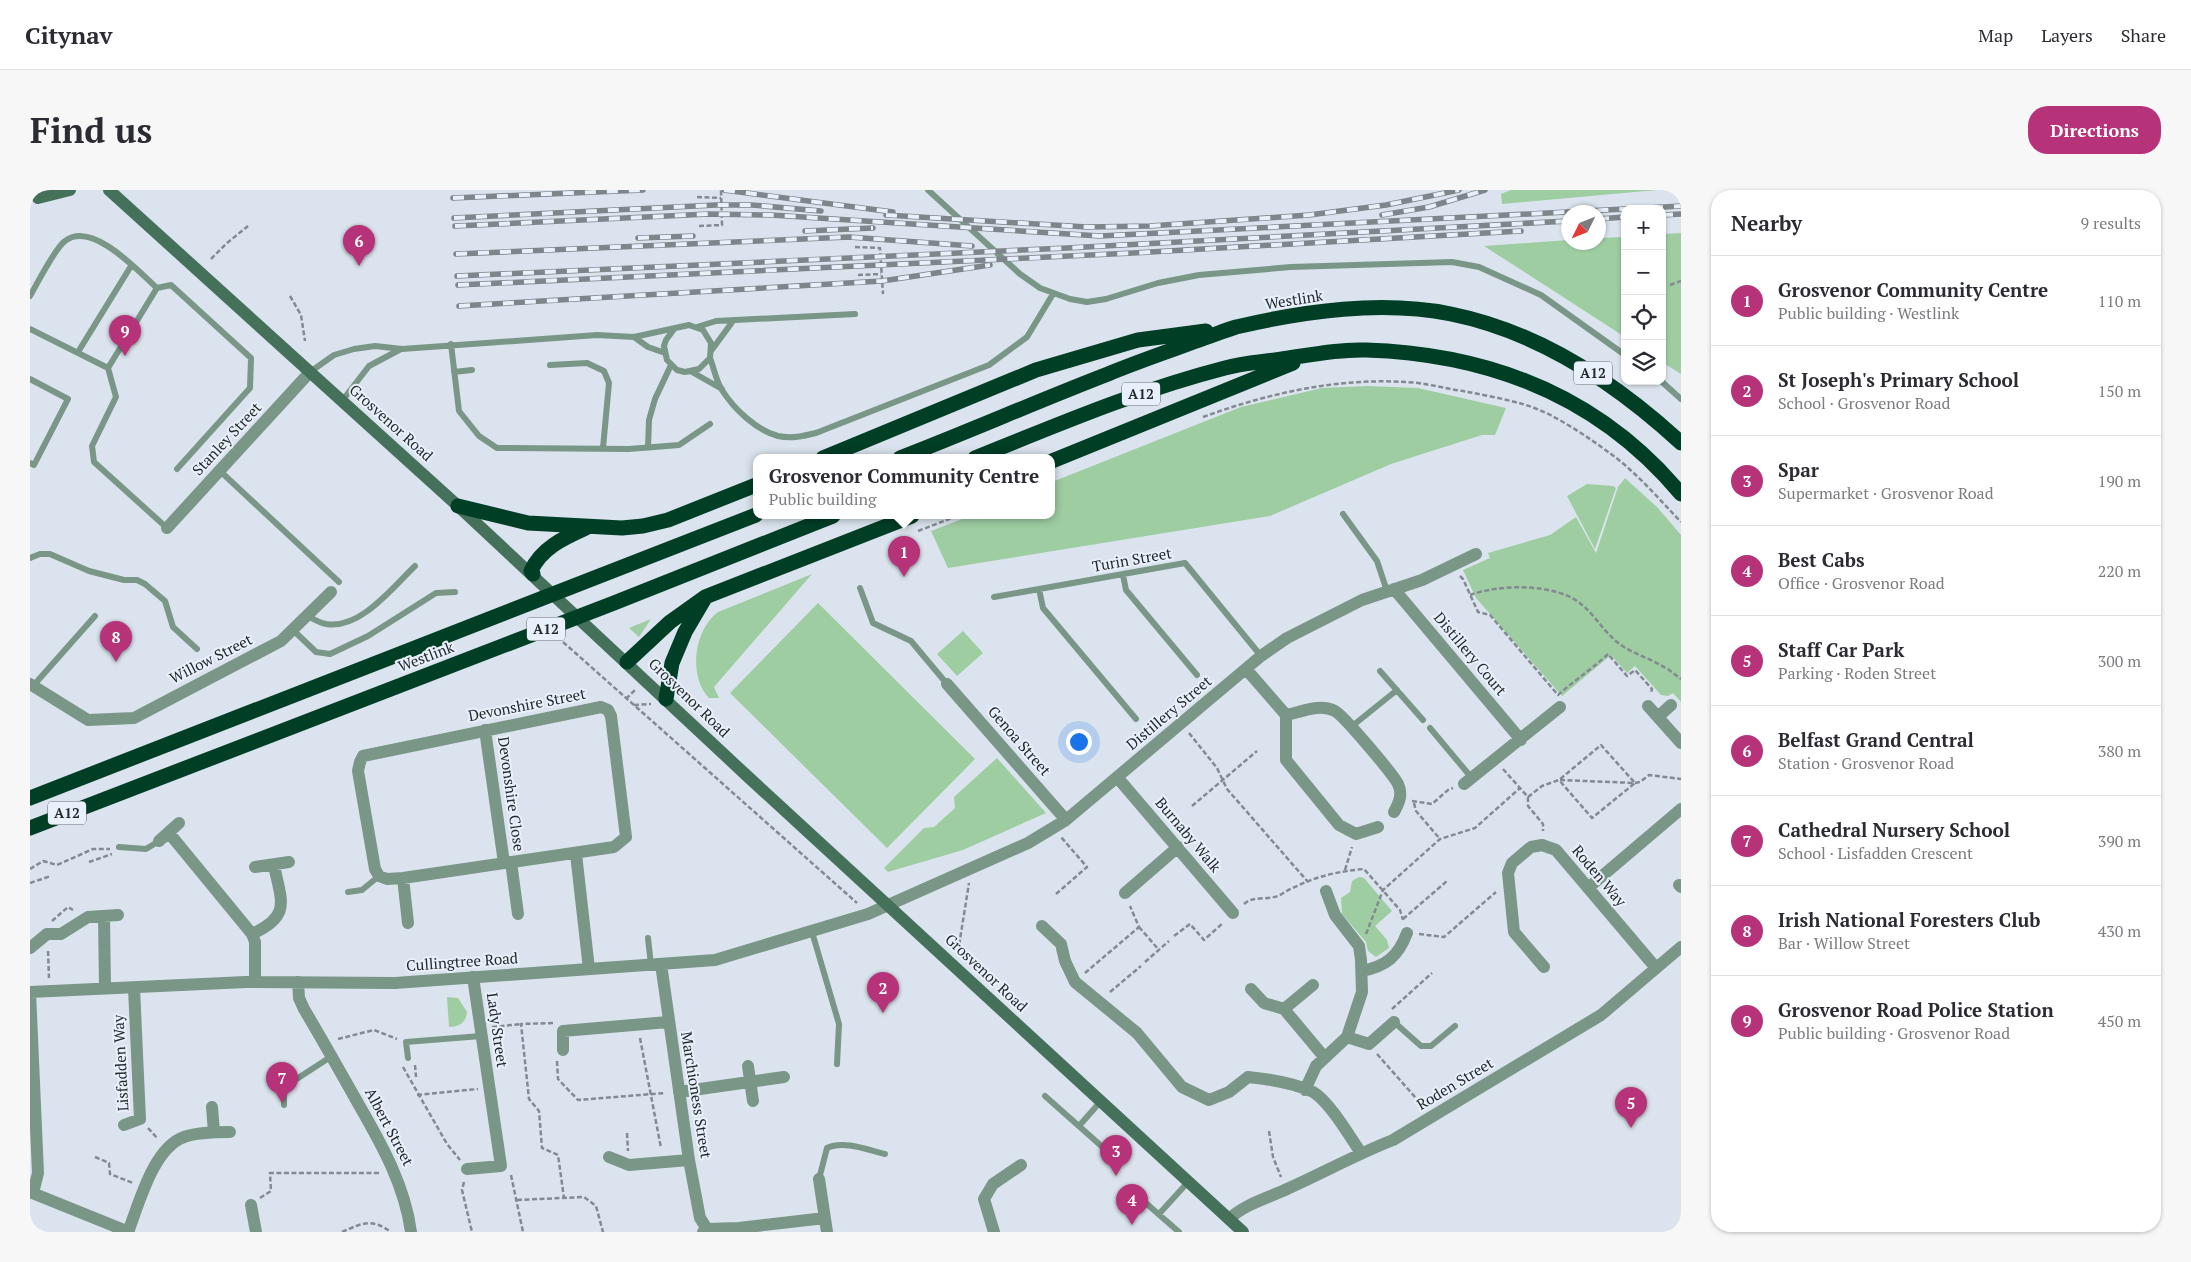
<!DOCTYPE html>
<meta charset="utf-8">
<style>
body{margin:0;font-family:"PT Serif",serif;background:#f7f7f7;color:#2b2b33}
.controls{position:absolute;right:15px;top:15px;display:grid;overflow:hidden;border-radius:10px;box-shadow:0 1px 4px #0004}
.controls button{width:45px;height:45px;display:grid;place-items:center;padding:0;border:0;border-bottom:1px solid #e1e1e2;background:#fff;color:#2b2b33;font:25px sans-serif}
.compass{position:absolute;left:1531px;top:15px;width:45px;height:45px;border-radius:50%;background:#fff;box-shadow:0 1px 4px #0004;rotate:227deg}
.you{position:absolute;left:1048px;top:551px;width:18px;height:18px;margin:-12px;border:4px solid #fff;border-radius:50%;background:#1a73e8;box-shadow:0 0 0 8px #1a73e833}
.badge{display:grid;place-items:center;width:32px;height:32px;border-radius:50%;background:#b6337a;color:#fff;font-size:16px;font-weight:700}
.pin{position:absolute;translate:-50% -41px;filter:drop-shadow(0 1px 2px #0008)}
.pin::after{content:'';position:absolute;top:26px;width:18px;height:15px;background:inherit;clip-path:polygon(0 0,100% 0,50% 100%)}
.popup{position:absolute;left:723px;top:264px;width:302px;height:65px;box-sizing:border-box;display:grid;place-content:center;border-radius:10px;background:#fff;filter:drop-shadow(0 1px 4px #0005);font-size:16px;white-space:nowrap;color:#7c7c81}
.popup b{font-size:19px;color:#2b2b33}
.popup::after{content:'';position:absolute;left:50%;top:100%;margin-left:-10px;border:10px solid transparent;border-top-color:#fff}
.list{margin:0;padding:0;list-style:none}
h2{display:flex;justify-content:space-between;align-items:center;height:65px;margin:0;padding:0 20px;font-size:21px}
h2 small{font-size:16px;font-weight:400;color:#7c7c81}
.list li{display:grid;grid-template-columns:32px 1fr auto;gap:15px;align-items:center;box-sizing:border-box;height:90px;padding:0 20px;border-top:1px solid #e1e1e2}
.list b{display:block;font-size:19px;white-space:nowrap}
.list p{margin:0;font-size:16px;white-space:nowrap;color:#7c7c81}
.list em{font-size:16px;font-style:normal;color:#7c7c81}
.icon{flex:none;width:28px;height:28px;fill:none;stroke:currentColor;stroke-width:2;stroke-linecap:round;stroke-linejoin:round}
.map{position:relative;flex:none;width:1651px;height:1042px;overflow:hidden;border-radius:20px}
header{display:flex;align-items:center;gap:30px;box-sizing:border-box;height:70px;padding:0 25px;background:#fff;border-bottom:1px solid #e1e1e2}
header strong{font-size:24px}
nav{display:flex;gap:28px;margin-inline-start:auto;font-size:18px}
.intro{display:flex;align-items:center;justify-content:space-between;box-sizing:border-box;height:120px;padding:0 30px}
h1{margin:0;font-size:35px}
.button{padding:12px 22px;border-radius:20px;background:#b6337a;color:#fff;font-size:18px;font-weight:700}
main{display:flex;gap:30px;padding:0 30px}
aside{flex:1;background:#fff;border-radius:20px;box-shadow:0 1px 4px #0004}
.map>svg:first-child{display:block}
</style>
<header>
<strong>Citynav</strong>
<nav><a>Map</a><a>Layers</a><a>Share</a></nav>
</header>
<div class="intro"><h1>Find us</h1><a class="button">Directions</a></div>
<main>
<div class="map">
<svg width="1651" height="1042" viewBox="0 0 1651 1042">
<rect width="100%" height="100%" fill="#dbe4ee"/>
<!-- green -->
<path fill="#9ecda2" d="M1481,0H1627L1472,14L1471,4Z
M1651,43V184L1632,172V44Z
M1595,47V147L1454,56L1538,50V52H1568L1569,48Z
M1337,196L1388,198L1476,218L1465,245H1452L1361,274L1240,326L918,378L901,341L940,326H1022V292L1211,217L1292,198Z
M1595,288L1627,317L1651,345V512L1643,503L1638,506L1631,505L1605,476L1597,483L1581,465L1532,506L1446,408L1433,380L1460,368L1458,363L1520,345L1546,327L1566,363L1588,297Z
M1557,294L1583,296L1586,298L1565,359L1537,306Z
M782,384L684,497L689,508H679C658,486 664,440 688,422Z
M788,413L945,569L857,658L700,503Z
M621,429L609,447L599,438Z
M933,441L953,463L927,486L907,464Z
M967,568L1016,623L933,660L858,682L854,678L894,638L904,637L925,618L924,607Z
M1329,687L1334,688L1362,721L1345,736L1357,750L1359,758L1346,767L1338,761L1336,752L1312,724L1311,708L1320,702L1322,691Z
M417,807L428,808L437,822C436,833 429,837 419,837Z"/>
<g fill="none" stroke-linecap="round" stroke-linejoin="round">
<!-- path -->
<path stroke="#838a91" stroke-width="2.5" stroke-dasharray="5 2.5" stroke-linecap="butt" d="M667,7L691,8
M669,36L692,35L691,0
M825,57L850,58L853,104
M181,69L197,53L218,36
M828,85L851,84
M1640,95L1651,91
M260,106L271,125L275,151
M1173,227C1242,202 1314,186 1388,193C1403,195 1418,199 1433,201C1453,205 1476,209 1496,215C1523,223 1558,247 1581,264C1607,283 1629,309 1651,332
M888,341L927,326
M1430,386L1433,389L1448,422L1460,425L1528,505C1545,490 1562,479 1578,464L1597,486L1605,480L1622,499L1621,503
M1440,405C1469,394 1526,393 1551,414C1566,426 1575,444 1591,455C1604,464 1619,468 1632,476C1639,479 1645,485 1651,489
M533,452L827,713
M596,509L606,499
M604,515L621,514
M1159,543L1187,578L1197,599L1278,692
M1473,579L1498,607V616L1513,634V641
M1530,590L1605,593L1610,592L1619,585L1651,589
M1498,607L1512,596L1529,590L1571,555L1605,593L1562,628L1529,590
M1382,611L1402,614L1418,600L1423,598
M1384,613L1386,621L1410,649
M1162,616L1227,561
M59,672L82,664
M0,679L13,671L27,675L63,659H80
M1315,680L1322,657
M0,693L21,686
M1026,704L1057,677L1031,647
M1214,714C1222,706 1237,710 1248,706C1254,703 1259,699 1265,697C1287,686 1310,681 1334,679L1370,720L1373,730
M1373,729L1417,691
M22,731L38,717L43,720
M1109,737L1129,760
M1336,744L1353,700L1410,649L1445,638L1490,598
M1389,744L1414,747L1466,702
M1144,746L1160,734L1174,750L1193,733
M18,761L19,788
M928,762L939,693
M1115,772L1139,751
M1055,783L1109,737L1100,716
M1080,802L1111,776
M1362,819L1402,783
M523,833L491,834L499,909L509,921L512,958L528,965L534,1008
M462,837L491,834
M610,848L631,958
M308,849L344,840L367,849
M1347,864L1393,916
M527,871L528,889L548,910L635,903
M385,875L386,887
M373,877L417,954L430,970
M387,905L448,899
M118,938L128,949
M1239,941L1243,967L1251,987
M597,943L598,961
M65,967L79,973L80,984L103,993
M481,985L493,1042
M434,992L432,1000L442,1042
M230,1008L241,1001L240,983H349
M487,1010L554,1007L566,1016L573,1042
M312,1042C332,1033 342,1028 361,1042"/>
<!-- lane -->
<path stroke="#799686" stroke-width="6" d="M898,0L990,84L1010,98L1040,109L1057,112L1076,109L1128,93L1169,85L1261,77L1422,72L1449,77L1511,105L1595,165
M127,98L141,95L221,168L220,198L147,279
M0,106C7,94 25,58 35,51C62,30 109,82 127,98L78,178
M667,137L686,131L825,124
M0,139L78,178L86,207L62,256L64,272L137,338
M604,147L618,157L635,163
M421,154L429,221L449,246L467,258L599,259L649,255L680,234
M681,161L703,131
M48,162L101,76
M680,168C684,178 686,191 692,200C704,219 726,240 748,246C761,249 774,246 786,243L959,175L997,147L1023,104
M520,175L557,173L574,181L579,193L573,258
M280,182L304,165L324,159L345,156L372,159L567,145L604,147L659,135L673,140L681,153L680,168L669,179L655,182L647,180L637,170L634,156L636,150L644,139
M424,182L442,180
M662,182L692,199
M0,189L38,209L4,275L0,273
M1631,191L1651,209
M312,211L339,176L371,159
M618,258L619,230L625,209L641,175
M190,281L309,392
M1313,324L1347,371L1357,401
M0,368L10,364H20L59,381L94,390H107L115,394L135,411L143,437L167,459
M1093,385L1096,400L1167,485
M830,398L843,433L881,451L917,494
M1009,399L1013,418L1106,529
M964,407L1155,373L1231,466
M278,426C283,429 290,433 296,434C330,440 363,397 385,376
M263,440L286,462L300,464L338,446L406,403L425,402
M1350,481L1393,530
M3,496L65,426
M1321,537L1367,500
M1400,538L1441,587
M89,657L116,659L129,651
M318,702L332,700L349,686
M782,742L809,834L807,874
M618,748L621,775
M1364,832L1391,856H1401L1425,836
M378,868L376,852L451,846
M1015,906L1077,961
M254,915V903L262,892L302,866
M1049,936L1071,911
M789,989L797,958C814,950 838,960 855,964
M1102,1001L1149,1042
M1129,1024L1159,991"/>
<!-- street -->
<path stroke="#799686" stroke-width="12" d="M137,338L280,182
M1364,399L1491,550
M1216,479L1256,525
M0,494L58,530L104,528L251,451L301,402
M917,494L1036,630
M1618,516L1651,553
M571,517L578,520L581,526L596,647L584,657L373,688L357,689L349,686L345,679L328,581L330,572L333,566Z
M1256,525C1271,522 1290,513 1305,521C1314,526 1363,584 1368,594C1373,604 1369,613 1364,622
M1256,525V570L1309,635L1326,644L1348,637
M1628,527L1641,515
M455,540L474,673
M1087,587L1203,723
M1434,594L1530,517
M139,643L222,744L225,752V792
M129,651L149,633
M546,664L559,779
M481,672L488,724
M225,677L259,672
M373,688L378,733
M1649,695L1651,697
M1558,698L1651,619
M1095,703L1148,657
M74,726L75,798
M1012,736L1031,754L1035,771L1045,792L1107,843L1152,897L1179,910L1199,902L1218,887C1238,889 1265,893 1283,902C1299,911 1320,947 1331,963
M222,744C262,726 251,711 244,675
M0,758L17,744H31L58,727L88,725
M631,774L659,970L670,1028L677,1039
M1514,777L1484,742L1478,683L1482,673L1501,657L1512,655L1526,660L1626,778
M1332,781C1356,776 1368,767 1377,743
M268,792L269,808L274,819C293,851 311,883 329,915C352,955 375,996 381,1042
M1221,799L1234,813L1254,819L1295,868
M0,802L216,792L365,793L685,770L838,724L998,653L1036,630L1231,466L1257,448L1332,410L1392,390L1446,364
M0,802L8,983L3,1003
M1254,819L1283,795
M1317,847L1339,854L1364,832
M533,860V841L638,832
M718,876L723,911
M1275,900L1286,876L1317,847L1332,802L1331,770L1329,756L1305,725L1296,701
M649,902L754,887
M182,917L184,942
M94,935L110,929L104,798
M579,967L599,975L659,970
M437,979L471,976L443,787
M789,989L797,1042
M0,1002L99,1042
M221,1015L226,1042
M1199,1029C1215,1014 1238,1008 1257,999C1293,983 1327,964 1363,950L1571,825L1651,757
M98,1042C109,1014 123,958 154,947C168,942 186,942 200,942
M673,1042L677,1039L709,1038L795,1028
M964,1042L954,1009L963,994L991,975"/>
<!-- secondary -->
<path stroke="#45715b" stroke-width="12" d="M79,0L428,316L715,584L1213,1042
M8,8L40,0"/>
<!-- highway -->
<path stroke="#003e26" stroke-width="15" d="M793,268L1006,180L1108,150L1176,141
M870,268C940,241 1008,211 1078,184C1107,172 1137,162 1166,151C1179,147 1193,141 1206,137C1275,121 1351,110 1421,124C1510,142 1586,193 1651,253
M945,268C1027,235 1109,200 1195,178C1213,173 1233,172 1252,169C1279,165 1308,159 1336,160C1460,164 1570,207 1651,304
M1022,271L1263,173
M428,316L498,333L592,338L613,336L638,330L726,295
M503,384L501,381C511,358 534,348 556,338
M597,472L640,432L675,407L882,326
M636,509L642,473L655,442L675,408
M0,608L726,325
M0,638L584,413L803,326"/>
<!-- rail casing -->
<g stroke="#7e858b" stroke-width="5.5">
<path id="rail" d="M694,0L863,22
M423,8L613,0
M1600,19L1651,16
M856,25L1057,37L1120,36L1279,25L1356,15L1429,0
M1352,25L1399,17L1455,0
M1632,25L1651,24
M424,28L686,15H722L791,21
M1568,29L1595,27
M425,36L679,24L741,25L1070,46L1595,19
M775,41L843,38
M608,48L663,46
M426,64L819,47L942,56
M427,86L1037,58L1538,31
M428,95L1103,63L1491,41
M429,116L852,91L960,75"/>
</g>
<!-- rail -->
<use href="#rail" stroke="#e8f1fb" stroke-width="4" stroke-dasharray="11" stroke-linecap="butt"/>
</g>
<g text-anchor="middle" stroke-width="4" stroke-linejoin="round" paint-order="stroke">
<!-- shield labels -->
<g fill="#e8f1fb" stroke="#60656a" stroke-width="1">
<rect x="1544" y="171.5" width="38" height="23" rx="4"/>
<rect x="1092" y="192.5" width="38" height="23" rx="4"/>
<rect x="497" y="427.5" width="38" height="23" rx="4"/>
<rect x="18" y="611.5" width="38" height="23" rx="4"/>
</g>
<g font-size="14" font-weight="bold" fill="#25292c">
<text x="1563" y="188">A12</text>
<text x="1111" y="209">A12</text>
<text x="516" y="444">A12</text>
<text x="37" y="628">A12</text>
</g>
<!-- street labels -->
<g font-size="15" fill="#25292c" stroke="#e8f1fb">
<text transform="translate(1264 110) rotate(-9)" y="5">Westlink</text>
<text transform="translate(361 233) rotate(42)" y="5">Grosvenor Road</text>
<text transform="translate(197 249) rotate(-47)" y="5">Stanley Street</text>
<text transform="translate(1102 370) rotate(-10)" y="5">Turin Street</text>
<text transform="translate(1440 464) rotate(50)" y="5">Distillery Court</text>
<text transform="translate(396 467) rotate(-21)" y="5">Westlink</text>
<text transform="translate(181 469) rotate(-27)" y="5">Willow Street</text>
<text transform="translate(659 508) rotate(44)" y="5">Grosvenor Road</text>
<text transform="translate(497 515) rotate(-11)" y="5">Devonshire Street</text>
<text transform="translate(1139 523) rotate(-40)" y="5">Distillery Street</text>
<text transform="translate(989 551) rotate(49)" y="5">Genoa Street</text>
<text transform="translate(481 604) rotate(82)" y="5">Devonshire Close</text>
<text transform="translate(1158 645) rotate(50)" y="5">Burnaby Walk</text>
<text transform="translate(1569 686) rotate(50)" y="5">Roden Way</text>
<text transform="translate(432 772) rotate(-4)" y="5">Cullingtree Road</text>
<text transform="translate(956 783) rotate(43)" y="5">Grosvenor Road</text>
<text transform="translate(467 840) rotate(82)" y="5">Lady Street</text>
<text transform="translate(91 873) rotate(-93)" y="5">Lisfadden Way</text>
<text transform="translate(1425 894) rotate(-31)" y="5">Roden Street</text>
<text transform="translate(666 905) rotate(81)" y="5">Marchioness Street</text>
<text transform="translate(359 937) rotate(62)" y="5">Albert Street</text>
</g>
</g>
</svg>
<div class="controls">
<button>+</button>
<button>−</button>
<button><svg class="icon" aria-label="locate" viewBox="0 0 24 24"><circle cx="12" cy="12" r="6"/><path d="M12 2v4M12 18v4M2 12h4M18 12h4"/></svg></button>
<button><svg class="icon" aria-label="layers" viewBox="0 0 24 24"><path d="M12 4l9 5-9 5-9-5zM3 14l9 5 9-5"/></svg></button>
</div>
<svg class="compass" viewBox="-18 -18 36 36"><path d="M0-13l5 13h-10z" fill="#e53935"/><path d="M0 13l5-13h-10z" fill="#7c7c81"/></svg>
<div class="you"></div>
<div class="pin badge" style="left:874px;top:387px">1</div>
<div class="popup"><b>Grosvenor Community Centre</b>Public building</div>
<div class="pin badge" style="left:853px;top:823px">2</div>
<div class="pin badge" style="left:1086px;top:986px">3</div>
<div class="pin badge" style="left:1102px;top:1035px">4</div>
<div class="pin badge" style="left:1601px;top:938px">5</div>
<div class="pin badge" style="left:329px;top:76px">6</div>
<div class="pin badge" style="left:252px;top:913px">7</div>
<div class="pin badge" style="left:86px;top:472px">8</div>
<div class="pin badge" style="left:95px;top:166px">9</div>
</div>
<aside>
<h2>Nearby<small>9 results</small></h2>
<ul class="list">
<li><span class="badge">1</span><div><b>Grosvenor Community Centre</b><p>Public building · Westlink</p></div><em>110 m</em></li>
<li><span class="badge">2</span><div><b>St Joseph's Primary School</b><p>School · Grosvenor Road</p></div><em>150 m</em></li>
<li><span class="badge">3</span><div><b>Spar</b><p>Supermarket · Grosvenor Road</p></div><em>190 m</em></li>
<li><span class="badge">4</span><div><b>Best Cabs</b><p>Office · Grosvenor Road</p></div><em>220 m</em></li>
<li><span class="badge">5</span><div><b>Staff Car Park</b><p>Parking · Roden Street</p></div><em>300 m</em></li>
<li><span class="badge">6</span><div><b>Belfast Grand Central</b><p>Station · Grosvenor Road</p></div><em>380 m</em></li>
<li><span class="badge">7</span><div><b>Cathedral Nursery School</b><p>School · Lisfadden Crescent</p></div><em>390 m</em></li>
<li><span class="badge">8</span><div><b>Irish National Foresters Club</b><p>Bar · Willow Street</p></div><em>430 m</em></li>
<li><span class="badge">9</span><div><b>Grosvenor Road Police Station</b><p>Public building · Grosvenor Road</p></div><em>450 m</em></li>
</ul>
</aside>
</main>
